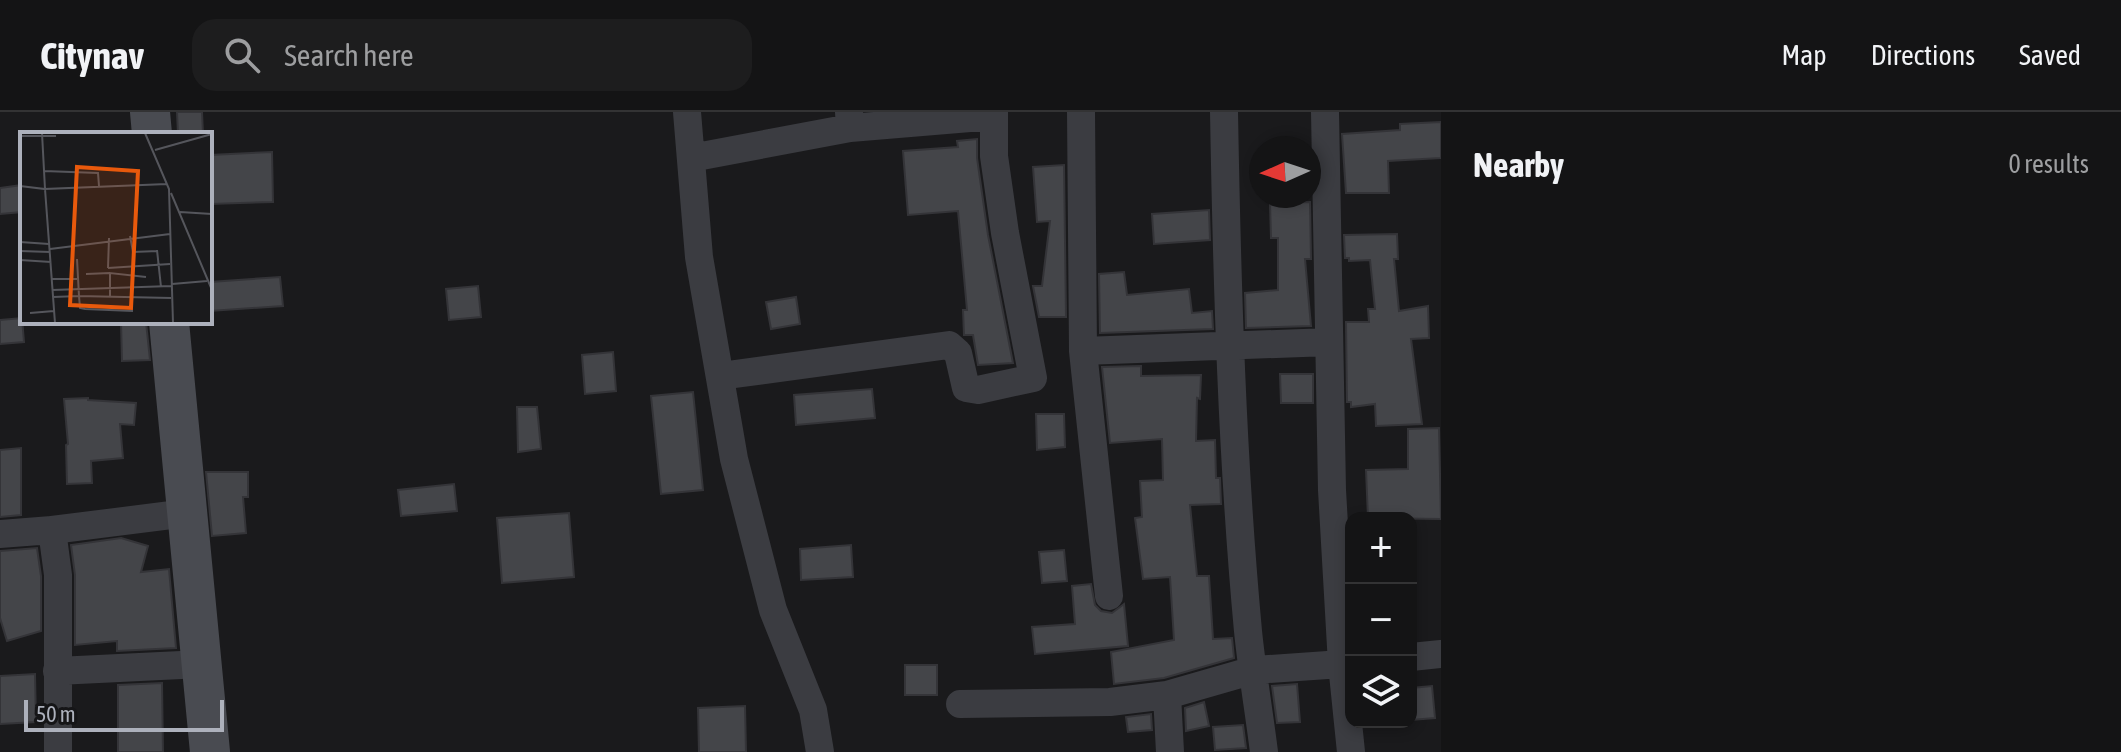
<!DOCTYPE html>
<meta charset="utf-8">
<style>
body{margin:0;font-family:"Asap Condensed",sans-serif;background:#1d1d1e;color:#f1f3f6}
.controls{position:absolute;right:24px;bottom:24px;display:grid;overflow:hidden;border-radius:16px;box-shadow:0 4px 12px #0003}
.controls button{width:72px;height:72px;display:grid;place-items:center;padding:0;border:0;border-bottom:2px solid #333334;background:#141415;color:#f1f3f6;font:40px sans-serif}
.compass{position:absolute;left:1249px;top:24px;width:72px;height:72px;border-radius:50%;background:#141415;box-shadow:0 4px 12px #0003;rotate:267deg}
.scale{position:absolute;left:24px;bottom:20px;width:200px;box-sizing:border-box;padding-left:8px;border:4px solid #adb1bc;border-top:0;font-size:22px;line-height:28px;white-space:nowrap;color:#adb1bc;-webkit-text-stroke:6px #151517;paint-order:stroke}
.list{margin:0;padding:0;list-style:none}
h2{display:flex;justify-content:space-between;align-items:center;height:104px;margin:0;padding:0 32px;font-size:34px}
h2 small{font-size:26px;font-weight:400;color:#9d9ea0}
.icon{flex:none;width:44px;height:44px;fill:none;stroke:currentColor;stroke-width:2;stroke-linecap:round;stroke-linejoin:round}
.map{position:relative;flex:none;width:1441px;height:640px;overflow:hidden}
header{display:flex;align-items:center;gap:48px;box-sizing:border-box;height:112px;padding:0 40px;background:#141415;border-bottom:2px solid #333334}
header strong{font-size:38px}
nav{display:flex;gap:44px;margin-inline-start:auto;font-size:28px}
.search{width:560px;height:72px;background:#1d1d1e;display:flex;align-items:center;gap:20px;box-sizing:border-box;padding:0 28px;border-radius:24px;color:#9d9ea0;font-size:30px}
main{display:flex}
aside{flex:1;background:#141415}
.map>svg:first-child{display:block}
</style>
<header>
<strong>Citynav</strong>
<div class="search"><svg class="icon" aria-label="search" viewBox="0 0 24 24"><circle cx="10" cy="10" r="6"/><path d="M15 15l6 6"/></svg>Search here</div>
<nav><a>Map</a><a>Directions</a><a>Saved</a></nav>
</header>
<main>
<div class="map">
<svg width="1441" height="640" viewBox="0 0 1441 640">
<rect width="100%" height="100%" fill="#1a1a1c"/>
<!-- building -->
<path fill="#444549" stroke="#343438" stroke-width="2" d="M177,0H202L203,22H178Z
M1441,10V46L1388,49L1389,81H1346L1342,22L1400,18V12Z
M977,27V46L988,123L1013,251L978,253L973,223H964L963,198H967L958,99L908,103L903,39L958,35L957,29Z
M272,40L273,90L210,92V43Z
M1064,53L1066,205H1039L1033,174H1042L1050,109L1037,110L1033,55Z
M22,73V100L0,102V76Z
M1310,90L1311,147H1305L1311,214L1246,216L1245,181L1278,178V126H1271L1270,91Z
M1209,98L1210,128L1154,132L1152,102Z
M1397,122L1398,147H1394L1399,199L1428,194L1429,226L1411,227L1422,312L1376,314L1375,292L1351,295V290H1347L1346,210H1369L1368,197H1375L1370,148L1349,149V146H1345L1344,123Z
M1124,160L1127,183L1189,177L1192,201L1212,199L1213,217L1100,221L1099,162Z
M280,165L283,194L210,199V170Z
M478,174L481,205L449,208L446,177Z
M796,185L800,212L771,217L766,190Z
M22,206L24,230L0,232V208Z
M121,210H146L150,248L122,249Z
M613,240L616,279L585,282L582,243Z
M1141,254V264L1201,263L1200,287L1197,286L1196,329L1215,328L1216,366H1220L1221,392L1190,393L1197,464H1209L1213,527L1232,526L1234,546L1164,566L1114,572L1111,540L1174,528L1170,465L1143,467L1135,406L1142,405L1140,369L1163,368L1162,327L1110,331L1102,255Z
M1280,262H1313V291H1281Z
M872,277L875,306L796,313L794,283Z
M693,280L703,378L661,382L651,284Z
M88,286V288L136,291L134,313L120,312L123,346L91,349L92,371L67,372L66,333L68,332L64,287Z
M517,295H537L541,337L518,340Z
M1036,302H1064L1065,335L1037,338Z
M1439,316L1441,407L1368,406L1366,358L1408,357V317Z
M21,336V403L0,405V338Z
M206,360H248V385H243L246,421L212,424Z
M454,372L457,399L401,404L398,378Z
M569,401L574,465L502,471L497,406Z
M121,426L148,434L141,460L169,457L176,536L117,539V529L75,533V463L71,433Z
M851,433L853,465L801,468L800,437Z
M37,436L41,464V519L7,529L0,506V439Z
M1064,438L1067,469L1042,471L1039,440Z
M1091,472L1095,493L1101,499L1112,501L1124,492L1128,534L1035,542L1032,515L1075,512L1072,474Z
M905,553H937V583H905Z
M35,562L36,610L0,612V564Z
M162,571L163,640H118V573Z
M1297,572L1300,610L1277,611L1272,574Z
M1432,574L1435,606L1411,608V576Z
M1204,590L1209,614L1186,619L1185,596Z
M745,594L746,640H699L698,596Z
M1151,602L1152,618L1128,620L1126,605Z
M1243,613L1246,636L1215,638L1213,615Z"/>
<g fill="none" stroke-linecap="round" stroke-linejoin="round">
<!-- street -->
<path stroke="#3b3c41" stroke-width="28" d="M687,0L699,145L734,347L773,498L813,598L820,640
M1081,0L1083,239L1329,230
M1224,0C1227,173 1232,346 1248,519C1252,559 1259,600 1264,640
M850,16L994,4
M691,46L850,16L849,0
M1083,239L1109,484
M720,264L949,233L958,241L966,276L978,278L1033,266L1005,121L994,44V0
M0,422L52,418
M1411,545L1441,542
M57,559L202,552
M1167,583L1170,640
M960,592L1110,590L1167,583L1254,558L1342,552L1332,378L1325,0
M58,640V463L52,418L187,401
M1351,640L1342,552L1351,551"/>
<!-- secondary -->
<path stroke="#494b51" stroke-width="40" d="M150,0L152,22
M169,210L210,640"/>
</g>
<!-- overview -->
<g transform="translate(20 20)">
<rect width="192" height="192" fill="#1a1a1c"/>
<path fill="none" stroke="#55565c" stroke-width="2" d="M125,1L149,57L153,191M0,4H36M135,18L192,2M24,39L78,41L79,54M0,54L25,57L22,1M151,61L192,158M160,80L192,82M110,104L113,120L138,119M0,110L29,112M30,117L150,102M137,118L141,155M0,119L30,120M57,127L59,164L151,166M0,128L31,130M88,136L150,132M88,136L89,106M66,142L90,141M32,147H57M152,152L187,149M32,158L151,154M33,165L59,164L60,176L65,177L113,179M90,165V141L126,145M10,181L34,179M35,191L25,57L147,52"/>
<path fill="#e8590c" fill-opacity="0.15" stroke="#e8590c" stroke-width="4" d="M57,35L118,39L111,176L50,173Z"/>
<rect width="192" height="192" fill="none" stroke="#adb1bc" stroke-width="4"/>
</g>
</svg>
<div class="controls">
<button>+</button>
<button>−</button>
<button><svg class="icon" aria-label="layers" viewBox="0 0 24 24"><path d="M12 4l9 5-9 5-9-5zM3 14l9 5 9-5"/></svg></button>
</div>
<svg class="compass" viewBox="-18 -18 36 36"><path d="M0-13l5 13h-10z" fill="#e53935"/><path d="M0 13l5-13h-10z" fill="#9d9ea0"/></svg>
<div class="scale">50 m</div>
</div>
<aside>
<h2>Nearby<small>0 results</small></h2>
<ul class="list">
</ul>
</aside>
</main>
